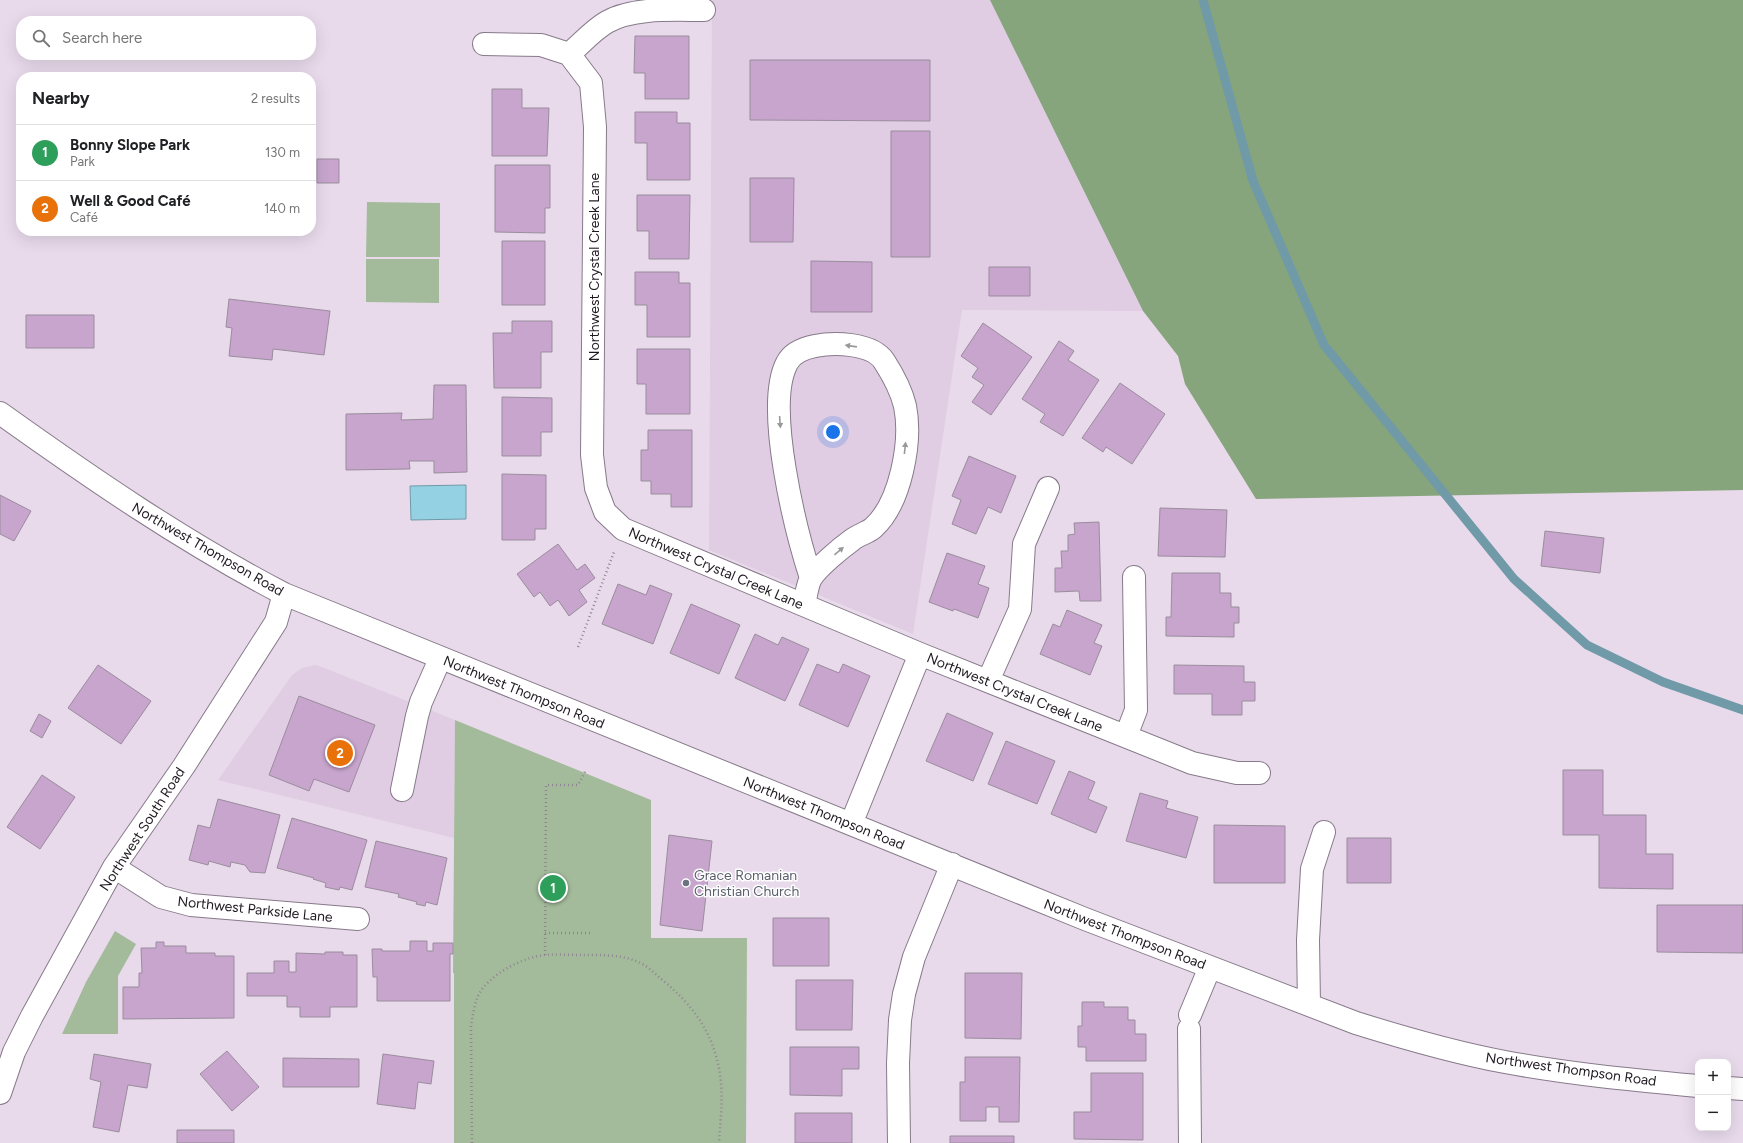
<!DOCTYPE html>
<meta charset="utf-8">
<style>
body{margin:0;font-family:Figtree,sans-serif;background:#f6f6f6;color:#202124}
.controls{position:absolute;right:12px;bottom:12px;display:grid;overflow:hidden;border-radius:8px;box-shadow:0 4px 16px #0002}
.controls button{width:36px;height:36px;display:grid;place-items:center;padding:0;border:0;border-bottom:1px solid #e0e0e0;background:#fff;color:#202124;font:20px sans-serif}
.you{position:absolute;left:833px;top:432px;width:14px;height:14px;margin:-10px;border:3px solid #fff;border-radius:50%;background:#1a73e8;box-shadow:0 0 0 6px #1a73e833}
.badge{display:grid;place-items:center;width:26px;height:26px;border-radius:50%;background:#785a2e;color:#fff;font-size:13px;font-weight:700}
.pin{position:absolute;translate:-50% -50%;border:2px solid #fff;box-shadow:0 1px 4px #0006}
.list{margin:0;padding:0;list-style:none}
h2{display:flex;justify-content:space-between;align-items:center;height:52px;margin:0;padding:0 16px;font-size:17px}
h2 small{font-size:13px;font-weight:400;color:#757577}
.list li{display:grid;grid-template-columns:26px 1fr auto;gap:12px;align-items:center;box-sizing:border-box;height:56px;padding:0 16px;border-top:1px solid #e0e0e0}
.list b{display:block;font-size:15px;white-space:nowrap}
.list p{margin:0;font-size:13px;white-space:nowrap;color:#757577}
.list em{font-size:13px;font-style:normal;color:#757577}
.icon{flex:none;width:22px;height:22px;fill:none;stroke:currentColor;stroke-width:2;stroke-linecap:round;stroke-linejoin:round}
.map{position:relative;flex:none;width:1743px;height:1143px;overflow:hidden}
.search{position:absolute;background:#fff;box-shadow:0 4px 16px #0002;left:16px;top:16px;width:300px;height:44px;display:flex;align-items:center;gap:10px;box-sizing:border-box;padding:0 14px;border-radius:16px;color:#757577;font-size:15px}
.panel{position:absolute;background:#fff;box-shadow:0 4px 16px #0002;left:16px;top:72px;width:300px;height:164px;border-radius:16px}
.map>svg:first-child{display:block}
</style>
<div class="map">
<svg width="1743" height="1143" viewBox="0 0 1743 1143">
<rect width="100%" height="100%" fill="#e8daeb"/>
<!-- built -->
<path fill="#e0cce3" d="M712,0H990L1143,311L962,310L913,634L709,550Z
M315,665L322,667L455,720L454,838L218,780L292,675L302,668Z"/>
<!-- green -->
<path fill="#a3bb9b" d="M367,202L440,203V257H366Z
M366,259H439V303L366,302Z
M455,720L651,800V938H747L746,1143H454V973H453Z
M115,931L136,944L118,976V1034H62L86,982Z"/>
<!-- forest -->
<path fill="#86a57c" d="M990,0H1743V490L1256,499L1185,384L1178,356L1143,311Z"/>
<!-- water -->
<path fill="#93d1e3" stroke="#709aa8" d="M466,485V519L411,520L410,486Z"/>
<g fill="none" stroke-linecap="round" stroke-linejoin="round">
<!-- stream -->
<path stroke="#709aa8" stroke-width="9" d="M1203,0L1253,181L1324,345L1514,579L1587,645L1663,682L1743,710"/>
</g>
<!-- building -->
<path fill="#c7a5cd" stroke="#9a8d9d" d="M635,36H689V99H645V73H634Z
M750,60H930V121L750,120Z
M492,89H522V108H549L547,156H492Z
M635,112H677V123H690V180H647V143H635Z
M891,131H930V257H891Z
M317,159H339V183H317Z
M495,165H550V208H545V233L495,232Z
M750,178H794L793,242H750Z
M637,195H690L689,259H649V231H637Z
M502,241H545V305H502Z
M811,261L872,262V312H811Z
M989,267H1030V296H989Z
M635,272H679V283H690V337H647V305H635Z
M229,299L330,311L324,355L273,349L272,360L229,356L232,328L226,327Z
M26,315H94V348H26Z
M512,321H552V352H541V388H494L493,333H512Z
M983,323L1032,357L991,415L972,402L984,385L972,377L978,368L961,356Z
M1059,341L1074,351L1068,360L1099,380L1063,436L1040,422L1045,414L1022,399Z
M637,349H690V414H646V384H637Z
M1120,383L1165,414L1132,464L1106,447L1103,452L1082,438Z
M434,385H466L467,472L434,473V461H409L410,469L346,470V414L402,413L401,420L433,419Z
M502,397L552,398V432H541V456H502Z
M648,430H692V507H671V494H651V481H641V450H648Z
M969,456L1016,476L1001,513L988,507L976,534L952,524L961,500L952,496Z
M502,474L546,475V529H535V540H502Z
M0,495L31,511L14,541L0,534Z
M1160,508L1227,510L1225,557L1158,556Z
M1099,522L1101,601H1080L1079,591L1055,592V568H1062L1061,551H1068V535L1075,534L1074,523Z
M1545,531L1604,538L1600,573L1541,566Z
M558,544L577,570L585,564L595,578L579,590L587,602L569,616L558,600L550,606L540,592L534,597L517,574Z
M947,553L985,566L978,584L989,588L978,618L954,609L953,611L929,602Z
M1172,573H1220V593H1231V607H1239V623H1234V637L1166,636V617H1171Z
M618,584L646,595L650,585L672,594L653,644L602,624Z
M691,604L740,625L719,674L670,653Z
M1067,610L1102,625L1094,643L1102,646L1090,675L1040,654L1053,624L1060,627Z
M755,634L778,645L782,637L809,649L785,701L735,678Z
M817,664L839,673L843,664L870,676L848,727L799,705Z
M98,665L151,701L121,744L68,708Z
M1174,665L1244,666V682H1255V701H1242V715H1212V694H1174Z
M299,696L375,725L349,792L314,779L309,791L269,775Z
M947,713L993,733L973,781L926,761Z
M39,714L51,721L42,738L30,731Z
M1006,741L1055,761L1037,804L988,784Z
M1563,770H1603V815H1646V854H1673V889L1599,888V835H1563Z
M1069,771L1095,782L1088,799L1107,807L1096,833L1051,814Z
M42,775L75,797L40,849L7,827Z
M1140,793L1168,801L1166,808L1198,817L1186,858L1126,841Z
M218,799L280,815L265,873L250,872L245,865L231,862L230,867L209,861L208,865L189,860L198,825L210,828Z
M292,818L367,840L352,890L340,887L339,890L325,887L326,883L313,879L314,878L277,868Z
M1214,825L1285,826V883H1214Z
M669,835L712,841L702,931L660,925Z
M1347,838H1391V883H1347Z
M376,841L447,858L437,905L426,902L425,906L416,904L417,902L398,897L399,894L365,887Z
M1657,905H1743V953L1657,952Z
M773,918H829V966H773Z
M410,941H427V951H433V943H453V954H450V1001H377V977H373L372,949H382V951H410Z
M156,942H164V946H186V953H215V956H234V1018L123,1019V987H139V973H142L141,948H156Z
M325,952H343V955H357V1007H330V1017H300V1007H287V996H247V973H274V961H289V972H296V953L325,954Z
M965,973H1022L1021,1039L965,1038Z
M796,980H853L852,1030H796Z
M1082,1002H1104V1007H1128V1020H1135V1034H1146V1061H1086V1047H1078V1026H1082Z
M790,1047H859V1069H842V1096L790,1095Z
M227,1051L259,1087L232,1111L200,1074Z
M94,1054L151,1064L147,1088L128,1085L119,1132L93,1127L101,1082L90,1079Z
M383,1054L434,1061L431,1084L418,1082L415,1109L377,1104Z
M965,1057H1020L1019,1122H999V1107H986V1121H960V1082H965Z
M283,1058L359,1059V1087H283Z
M1091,1073H1143V1140L1074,1139V1112H1091Z
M795,1113H852V1143H795Z
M177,1130H234V1143H177Z
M950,1136H1014V1143H950Z"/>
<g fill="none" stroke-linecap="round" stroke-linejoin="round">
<!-- minor casing -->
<g stroke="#877a8a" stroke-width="24">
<path id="minor" d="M484,44L541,45L569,54L591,83L595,127L592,455L596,488L605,512L623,529L920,654L1192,763L1237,773H1259
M569,54C581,44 593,30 607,22C633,7 675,10 704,10
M0,413C91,478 184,542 284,594L1085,919L1356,1023C1404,1038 1456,1053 1505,1062C1569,1074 1634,1080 1698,1086
M804,605C806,597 807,585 811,578C818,567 841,548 852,540C858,535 867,533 873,528C901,503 912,441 905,406C901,389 893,375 884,361C872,343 834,342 815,346C805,348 792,353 787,363C764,406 796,532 811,578
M988,681L1020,609L1024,544L1048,488
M1126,736L1136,710L1134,577
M402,790L417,716L421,702L440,659
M851,824L920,654
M114,867L161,897L191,905L358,919
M1309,1005L1308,940L1312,869L1324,832
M1190,1015L1210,967
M1189,1029L1190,1143
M1728,1088L1743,1089
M0,1093L14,1052L32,1016L114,867L184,766L276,622L284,594
M899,1143L898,1063L900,1020L904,994L914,957L952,864"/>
</g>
<!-- path -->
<path stroke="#8f8591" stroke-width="2.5" stroke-dasharray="1 3" stroke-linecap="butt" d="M578,647L614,552
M545,933H590
M545,955L546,785H578L586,770
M472,1143L471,1026C473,1015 474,1004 479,994C490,974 523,957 545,955C557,954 570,955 582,955C602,955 626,954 644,965C650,968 655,974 660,978C686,999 707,1023 716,1056C725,1087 721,1112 719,1143"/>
<!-- minor -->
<use href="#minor" stroke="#fff" stroke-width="22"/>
</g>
<!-- one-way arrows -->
<defs><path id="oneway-solid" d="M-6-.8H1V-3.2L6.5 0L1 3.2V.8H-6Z"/></defs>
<g fill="#9a989a">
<use href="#oneway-solid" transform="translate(851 346) rotate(-172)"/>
<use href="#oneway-solid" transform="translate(780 422) rotate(86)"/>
<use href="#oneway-solid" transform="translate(905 448) rotate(-84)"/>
<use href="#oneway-solid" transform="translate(839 551) rotate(-40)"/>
</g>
<!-- markers -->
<circle fill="#6b7280" stroke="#fff" stroke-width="1.5" cx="686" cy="883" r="4"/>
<g text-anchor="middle" stroke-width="3" stroke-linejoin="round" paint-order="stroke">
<!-- street labels -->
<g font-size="14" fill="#1e191f" stroke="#fff">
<text transform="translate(594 267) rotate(-90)" y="5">Northwest Crystal Creek Lane</text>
<text transform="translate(208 549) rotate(30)" y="5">Northwest Thompson Road</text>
<text transform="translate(716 568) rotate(23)" y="5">Northwest Crystal Creek Lane</text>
<text transform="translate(524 692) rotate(22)" y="5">Northwest Thompson Road</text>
<text transform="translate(1015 692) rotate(22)" y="5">Northwest Crystal Creek Lane</text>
<text transform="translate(824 813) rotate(22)" y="5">Northwest Thompson Road</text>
<text transform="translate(142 829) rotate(-57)" y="5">Northwest South Road</text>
<text transform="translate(255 909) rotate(6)" y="5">Northwest Parkside Lane</text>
<text transform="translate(1125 934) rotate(21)" y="5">Northwest Thompson Road</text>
<text transform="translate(1571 1069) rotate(8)" y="5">Northwest Thompson Road</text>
</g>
<!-- worship labels -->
<g font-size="14" fill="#5b616d" stroke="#fff" text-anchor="start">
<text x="694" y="880">Grace Romanian<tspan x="694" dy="16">Christian Church</tspan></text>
</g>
</g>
</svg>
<div class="controls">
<button>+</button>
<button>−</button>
</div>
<div class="you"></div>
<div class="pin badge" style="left:553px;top:888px;background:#2e9e5b">1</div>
<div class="pin badge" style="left:340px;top:753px;background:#e8710a">2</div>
<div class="search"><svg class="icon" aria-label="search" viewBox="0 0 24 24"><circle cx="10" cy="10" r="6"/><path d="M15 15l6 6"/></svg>Search here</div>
<section class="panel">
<h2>Nearby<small>2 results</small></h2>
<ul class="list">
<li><span class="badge" style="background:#2e9e5b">1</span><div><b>Bonny Slope Park</b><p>Park</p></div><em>130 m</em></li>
<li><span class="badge" style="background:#e8710a">2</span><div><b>Well &amp; Good Café</b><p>Café</p></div><em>140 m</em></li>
</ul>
</section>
</div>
